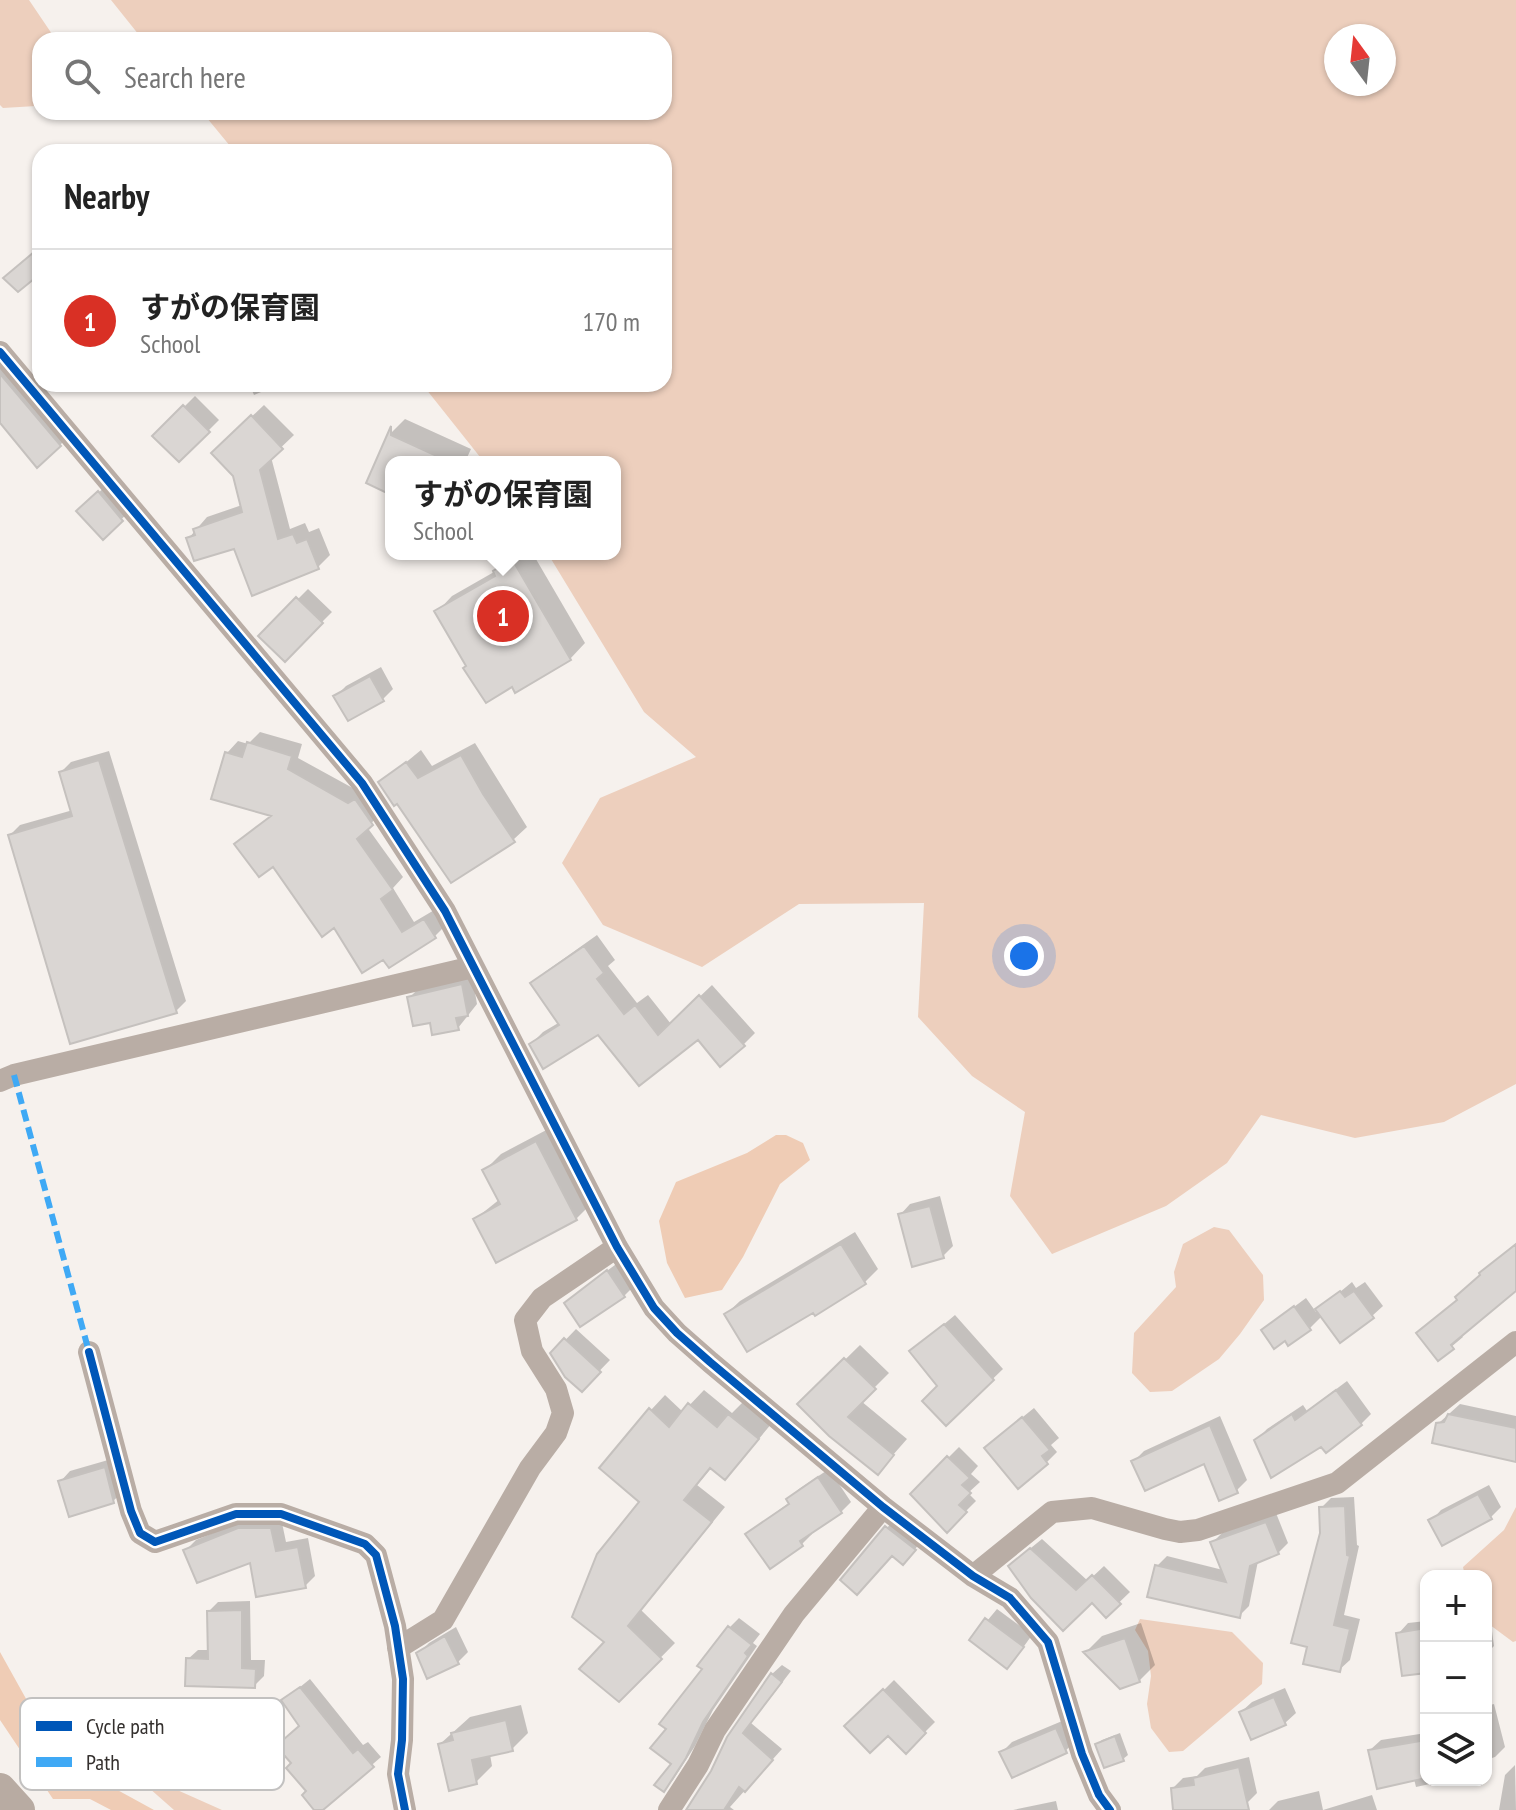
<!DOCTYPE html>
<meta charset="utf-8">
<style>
body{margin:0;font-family:"PT Sans Narrow","Noto Sans JP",sans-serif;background:#f2f2f2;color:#222}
.controls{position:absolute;right:24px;bottom:24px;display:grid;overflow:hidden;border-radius:16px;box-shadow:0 2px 6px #0004}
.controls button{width:72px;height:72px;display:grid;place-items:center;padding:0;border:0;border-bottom:2px solid #e0e0e0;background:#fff;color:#222;font:40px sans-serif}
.compass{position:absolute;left:1324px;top:24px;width:72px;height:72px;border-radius:50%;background:#fff;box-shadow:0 2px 6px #0004;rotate:345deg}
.you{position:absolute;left:1024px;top:956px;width:28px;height:28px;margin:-20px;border:6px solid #fff;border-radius:50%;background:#1a73e8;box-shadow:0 0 0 12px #1a73e833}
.badge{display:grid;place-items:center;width:52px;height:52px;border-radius:50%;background:#d93025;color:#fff;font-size:26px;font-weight:700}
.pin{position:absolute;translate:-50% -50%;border:4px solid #fff;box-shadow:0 2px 8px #0006}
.popup{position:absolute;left:385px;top:456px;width:236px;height:104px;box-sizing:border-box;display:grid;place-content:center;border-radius:16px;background:#fff;filter:drop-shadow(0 2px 6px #0005);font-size:26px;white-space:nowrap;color:#767676}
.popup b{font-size:30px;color:#222}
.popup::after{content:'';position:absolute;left:50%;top:100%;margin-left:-16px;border:16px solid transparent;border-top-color:#fff}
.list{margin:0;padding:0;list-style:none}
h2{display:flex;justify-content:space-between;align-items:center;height:104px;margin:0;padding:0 32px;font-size:34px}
h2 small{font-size:26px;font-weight:400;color:#767676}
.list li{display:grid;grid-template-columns:52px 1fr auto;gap:24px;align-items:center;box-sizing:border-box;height:144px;padding:0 32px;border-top:2px solid #e0e0e0}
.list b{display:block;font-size:30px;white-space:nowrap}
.list p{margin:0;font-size:26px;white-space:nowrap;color:#767676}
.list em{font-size:26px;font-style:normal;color:#767676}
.icon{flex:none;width:44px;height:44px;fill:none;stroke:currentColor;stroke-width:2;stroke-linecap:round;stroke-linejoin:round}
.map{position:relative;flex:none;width:1516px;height:1810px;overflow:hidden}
.search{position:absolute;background:#fff;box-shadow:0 2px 6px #0004;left:32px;top:32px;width:640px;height:88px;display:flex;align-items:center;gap:20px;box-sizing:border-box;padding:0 28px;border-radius:24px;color:#767676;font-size:30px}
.panel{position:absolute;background:#fff;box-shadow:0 2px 6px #0004;left:32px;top:144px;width:640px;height:248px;border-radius:24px}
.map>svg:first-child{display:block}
</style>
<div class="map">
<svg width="1516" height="1810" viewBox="0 0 1516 1810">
<rect width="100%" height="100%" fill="#f6f1ed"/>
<!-- forest -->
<path fill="#edcfbd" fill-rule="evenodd" d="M0,0H29L52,34L53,40H40V103L36,106L3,108L0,105Z
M111,0H1516V1084L1444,1122L1355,1138L1261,1115L1227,1163L1166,1206L1052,1254L1010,1196L1025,1112L972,1076L918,1017L924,903L799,904L702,967L603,925L562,863L600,798L696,757L644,712L548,554H615V462H484L422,384H664V152H235L202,112H664V40H143ZM1384,36V84H1336V36Z
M1214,1227L1229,1230L1263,1275L1264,1300L1240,1334L1219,1359L1172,1391L1150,1392L1132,1373L1134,1333L1176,1287L1174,1272L1183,1244Z
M1516,1507V1641L1513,1642L1486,1622V1576H1465L1463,1567L1504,1530Z
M1140,1619L1232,1632L1263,1663L1262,1684L1183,1751L1169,1752L1151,1728L1147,1704L1151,1676L1148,1651L1135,1630Z
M157,1781L222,1810H174L149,1788Z"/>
<!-- water -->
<path fill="#efccb5" d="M776,1135H786L803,1143L810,1160L780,1184L743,1257L722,1290L685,1298L667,1263L659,1221L676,1182L747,1153Z
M0,1652L59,1758L154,1810H111L90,1799H53L0,1720Z"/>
<!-- shadow -->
<path fill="#0003" d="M0,350L70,435L60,445L0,420Z
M249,384H280L254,395Z
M195,396L219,420L179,460L155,436Z
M264,405L294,435L271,457L290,529L305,523L309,532L319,528L330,555L318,567L235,546L188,539L207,517L242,505L234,475L213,453Z
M405,419L471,449L465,462H391V492L389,435Z
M110,482L132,509L103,537L79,511Z
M513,554H533L585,643L570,659L512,684L468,666L437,612L452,596L494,572Z
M308,589L332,612L285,659L261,636Z
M381,667L393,689L383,699L336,696L346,686Z
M260,732L302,744L298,758L360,792L383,812L367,827L403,877L393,888L414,922L436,909L446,925L435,936L335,926L274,864L237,844L272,815L227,753L238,741L248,744Z
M475,743L527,827L513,840L397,801L381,783L421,750L432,766Z
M109,751L186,1001L176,1011L10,835L20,825L73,810L61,772L71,762Z
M597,935L615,960L608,966L637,1003L648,995L671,1024L712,985L755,1033L743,1045L698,1037L599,1033L531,1044L543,1032L560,1022L533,984L545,972Z
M472,975L477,1004L458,1028L432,1020L409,998L420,987Z
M552,1127L592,1203L576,1219H475L500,1199L485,1170L501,1154Z
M940,1196L953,1246L943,1256L900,1215L910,1204Z
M855,1232L878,1269L865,1282L815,1313L814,1311L726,1314L740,1301Z
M1516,1243V1289L1461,1335L1463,1337L1438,1358L1481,1273Z
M619,1262L634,1286L624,1296L577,1293Z
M1352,1282L1356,1288L1365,1282L1383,1306L1372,1316H1322L1310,1328L1285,1339L1263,1330L1306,1298L1316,1312Z
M955,1315L1003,1369L946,1424L940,1386L912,1351Z
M576,1329L610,1360L582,1389L552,1354Z
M860,1345L889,1373L861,1401L907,1439L878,1472L800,1404Z
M1347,1381L1371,1414L1361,1424L1321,1444L1257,1440L1267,1429L1303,1405L1307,1411Z
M704,1390L732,1413L744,1401L772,1423L739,1463L712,1467L697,1485L725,1507L641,1610L675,1643L619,1700L607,1641L642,1502L651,1410L665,1395L683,1412Z
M1460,1404L1516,1416V1457L1435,1441L1440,1422Z
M1034,1408L1059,1438L1051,1445L1057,1452L1047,1462L997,1438Z
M1220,1416L1247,1480L1236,1491L1205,1461L1133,1462L1144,1451Z
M959,1447L978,1466L971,1474L980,1482L968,1493L976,1501L947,1530L912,1494Z
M115,1458L124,1491L113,1501L60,1482L70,1471Z
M829,1469L851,1502L841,1512L810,1532L812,1534L802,1544L747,1534L790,1502L788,1499L799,1489Z
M1489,1485L1501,1507L1491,1517L1443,1543L1431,1521L1441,1510Z
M1354,1497L1357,1545L1359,1546L1344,1615L1360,1619L1350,1660L1339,1670L1321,1508L1331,1498Z
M1276,1513L1288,1543L1278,1553L1258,1561L1249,1606L1239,1616L1157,1566L1167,1556L1223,1570L1212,1543L1222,1533Z
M250,1518H281L286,1542L308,1538L315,1576L305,1586L252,1560L186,1550L196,1540Z
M893,1521L921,1542L910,1555L887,1528Z
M1042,1539L1088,1581L1104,1566L1130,1592L1106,1615L1092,1601L1021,1556Z
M250,1601L251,1660H265L264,1676L254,1686L188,1659L198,1650H209V1611L218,1602Z
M997,1609L1032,1635L1017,1656L972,1639Z
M1490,1616L1494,1646L1486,1654V1617Z
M739,1618L760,1634L753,1643L757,1646L713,1710L695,1746L673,1780L664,1790L674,1764L668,1729L729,1628Z
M1426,1621V1671L1398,1634L1408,1623Z
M1141,1623L1155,1665L1139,1681L1086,1652L1102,1636Z
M456,1627L468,1652L458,1662L418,1654L429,1643Z
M782,1665L791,1671L751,1723L782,1749L730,1807L734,1810H688L772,1674Z
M310,1679L363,1745L368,1742L381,1757L320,1810H317L293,1763L301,1725L284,1700Z
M894,1680L935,1722L906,1751L888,1733L847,1727Z
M1285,1688L1296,1713L1285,1723L1241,1712L1252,1702Z
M1494,1704L1505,1747L1495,1757L1486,1760V1706Z
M521,1705L528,1733L512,1749L490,1754L492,1766L476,1782L440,1744L470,1717Z
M1067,1719L1076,1741L1065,1751L1001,1753L1012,1742Z
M1120,1733L1128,1755L1123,1759L1097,1744L1102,1740Z
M1426,1733V1780H1448L1416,1787L1414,1779L1370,1750L1381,1740Z
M1249,1757L1257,1793L1247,1803L1219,1810H1174L1173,1788L1183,1778L1197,1776L1205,1768Z
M1515,1765L1516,1810H1499L1505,1775Z
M1319,1791L1323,1810L1372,1795L1377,1810H1269L1278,1801Z
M1056,1801L1058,1810H1013Z"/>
<!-- building -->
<path fill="#dad6d3" stroke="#c5c1be" stroke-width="2" d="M40,247V274L18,292L3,278Z
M0,374L61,446L37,468L0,423Z
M183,405L210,432L179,462L152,436Z
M251,415L283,449L260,470L278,539L293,534L297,543L307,539L319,569L252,596L234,549L194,561L186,538L195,535L193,529L242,512L233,476L211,453Z
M391,426V435L450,462H391V495L366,483Z
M98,491L123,521L103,540L76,511Z
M512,559L571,660L515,693L512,687L486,703L463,668L466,666L434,611L495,576L493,571Z
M296,597L323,623L285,662L258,636Z
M370,676L384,701L348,721L333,696Z
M247,742L292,756L288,769L348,803L355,799L373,825L357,839L393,890L381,899L402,932L424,919L436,938L389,968L383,960L362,973L334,928L322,937L273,867L259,877L234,844L271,816L211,799L225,752L242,757Z
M461,755L483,794L515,842L451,883L397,804L394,806L378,782L406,762L418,778Z
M99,760L177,1013L70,1044L8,835L72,816L59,772Z
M584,946L604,973L597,979L624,1014L635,1005L658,1035L699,995L745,1046L720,1067L698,1040L639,1086L598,1035L543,1069L529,1044L559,1025L530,983Z
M462,984L468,1016L456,1018L459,1030L432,1035L430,1023L413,1026L407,997Z
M536,1141L577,1220L496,1263L473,1219L500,1204L482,1170Z
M930,1206L944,1258L912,1267L898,1214Z
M841,1244L866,1284L815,1316L813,1313L747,1352L724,1314Z
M1516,1244V1291L1451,1345L1454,1349L1438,1361L1416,1333L1457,1300L1455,1297L1480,1275L1479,1273Z
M607,1270L625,1297L580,1327L564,1303Z
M1340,1291L1345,1297L1354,1291L1374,1318L1340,1343L1315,1309Z
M1294,1306L1311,1330L1288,1346L1285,1341L1274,1349L1261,1330Z
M944,1324L994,1380L946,1426L922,1401L937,1386L909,1351Z
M564,1338L601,1372L582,1392L565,1377L550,1353Z
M844,1358L876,1389L848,1417L894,1455L878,1475L829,1436L797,1404Z
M1336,1390L1362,1425L1326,1453L1321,1447L1271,1478L1254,1440L1292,1414L1295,1420Z
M688,1403L717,1427L728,1414L759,1439L725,1480L710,1468L684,1500L712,1522L628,1626L662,1659L619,1702L579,1669L604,1642L572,1617L597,1554L639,1502L599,1468L649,1408L669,1427Z
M1448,1414L1516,1428V1462L1432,1443L1436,1423L1444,1422Z
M1022,1417L1050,1450L1042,1456L1048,1464L1018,1489L984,1448Z
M1210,1425L1238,1493L1219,1501L1204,1464L1145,1491L1131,1461Z
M947,1456L970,1478L962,1485L971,1493L959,1505L967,1512L947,1533L910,1494Z
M105,1467L114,1503L69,1517L58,1481Z
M818,1477L842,1513L800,1541L803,1546L770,1569L745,1534L789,1504L786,1499Z
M1478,1494L1492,1519L1442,1546L1428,1520Z
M1345,1506L1347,1555L1350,1556L1334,1625L1350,1629L1340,1672L1303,1664L1307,1647L1291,1643L1320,1533L1319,1507Z
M1266,1522L1279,1554L1250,1566L1240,1618L1147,1597L1155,1565L1226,1582L1210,1542Z
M885,1526L916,1550L903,1565L892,1556L857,1595L840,1580Z
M238,1528H271L276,1551L298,1547L306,1588L256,1597L250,1563L197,1583L183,1550Z
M1030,1548L1076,1590L1092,1575L1121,1604L1106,1618L1092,1603L1063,1631L1031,1598L1008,1566Z
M242,1610V1668L256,1669L255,1688L185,1686L186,1658L208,1659L207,1611Z
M985,1618L1024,1647L1007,1669L969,1640Z
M728,1626L752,1645L745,1653L748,1656L703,1722L686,1758L664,1792L654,1785L671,1764L650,1748L666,1729L659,1724L702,1669L697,1666Z
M1426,1628V1673L1402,1676L1396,1633Z
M445,1636L459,1664L427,1679L416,1653Z
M1125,1638L1140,1682L1120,1689L1083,1652Z
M771,1673L782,1682L743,1733L773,1760L745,1792L739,1787L724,1810H686L711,1771L727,1737Z
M300,1687L353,1753L358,1749L374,1767L323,1810H314L302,1795L306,1791L286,1768L291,1763L276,1746L299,1726L281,1700Z
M883,1689L926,1733L906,1754L888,1736L870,1753L844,1726Z
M1274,1697L1286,1725L1251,1740L1239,1712Z
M506,1720L513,1751L472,1760L477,1784L449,1791L438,1744L453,1740L451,1733Z
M1056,1728L1067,1753L1012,1778L999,1752Z
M1115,1736L1124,1761L1104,1768L1095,1744Z
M1426,1740V1778L1377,1789L1368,1750Z
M1239,1767L1249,1810H1173L1171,1788L1194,1785L1193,1778Z"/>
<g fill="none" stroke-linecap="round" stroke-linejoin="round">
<!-- street -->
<path stroke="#b9ada5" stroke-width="22" d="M0,352L362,783L445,911L617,1247L654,1308L677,1333L710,1362L883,1507L973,1576L1010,1598L1048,1642L1082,1754L1099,1795L1110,1810
M0,1081L14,1075L473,967
M89,1352L131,1511L140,1533L155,1542L236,1514H281L365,1544L376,1555L395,1626L403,1679L402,1740L398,1774L405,1810
M973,1576L1052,1512L1092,1508L1165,1529L1180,1532L1198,1530L1337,1483L1516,1342
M398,1648L443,1620L530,1468L556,1433L563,1413L556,1389L532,1351L525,1320L542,1298L617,1247
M669,1810L698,1765L715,1730L794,1614L883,1507"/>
<!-- secondary -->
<path stroke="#b8aba2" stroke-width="32" d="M0,1789L19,1810"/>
<!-- quiet -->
<path stroke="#3fa9f5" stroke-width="6" stroke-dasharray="12 6" stroke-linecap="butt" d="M14,1075L89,1352"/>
<!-- cycleway casing -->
<g stroke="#fff" stroke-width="13">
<path id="cycleway" d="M0,352L362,783L445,911L617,1247L654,1308L677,1333L710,1362L883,1507L973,1576L1010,1598L1048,1642L1082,1754L1099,1795L1110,1810
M89,1352L131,1511L140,1533L155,1542L236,1514H281L365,1544L376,1555L395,1626L403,1679L402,1740L398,1774L405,1810"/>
</g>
<!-- cycleway -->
<use href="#cycleway" stroke="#0057b8" stroke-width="8"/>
</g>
<!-- legend -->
<rect x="20" y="1698" width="264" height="92" rx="12" fill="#fff" stroke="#c2c1c0" stroke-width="2"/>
<rect x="36" y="1721" width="36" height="10" fill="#0057b8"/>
<rect x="36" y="1757" width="36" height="10" fill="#3fa9f5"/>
<g font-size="22" fill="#34302e">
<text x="86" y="1734">Cycle path</text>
<text x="86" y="1770">Path</text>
</g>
</svg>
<div class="controls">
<button>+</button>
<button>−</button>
<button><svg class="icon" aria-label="layers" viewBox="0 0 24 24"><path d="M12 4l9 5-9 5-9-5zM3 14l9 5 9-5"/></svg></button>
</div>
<svg class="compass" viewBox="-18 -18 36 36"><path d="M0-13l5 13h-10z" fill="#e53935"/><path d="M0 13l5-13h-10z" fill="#767676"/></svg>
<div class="you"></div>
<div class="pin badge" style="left:503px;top:616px">1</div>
<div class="popup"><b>すがの保育園</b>School</div>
<div class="search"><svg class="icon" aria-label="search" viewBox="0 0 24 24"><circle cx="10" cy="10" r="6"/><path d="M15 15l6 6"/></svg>Search here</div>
<section class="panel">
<h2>Nearby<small></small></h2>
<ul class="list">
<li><span class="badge">1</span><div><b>すがの保育園</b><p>School</p></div><em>170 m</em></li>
</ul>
</section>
</div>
